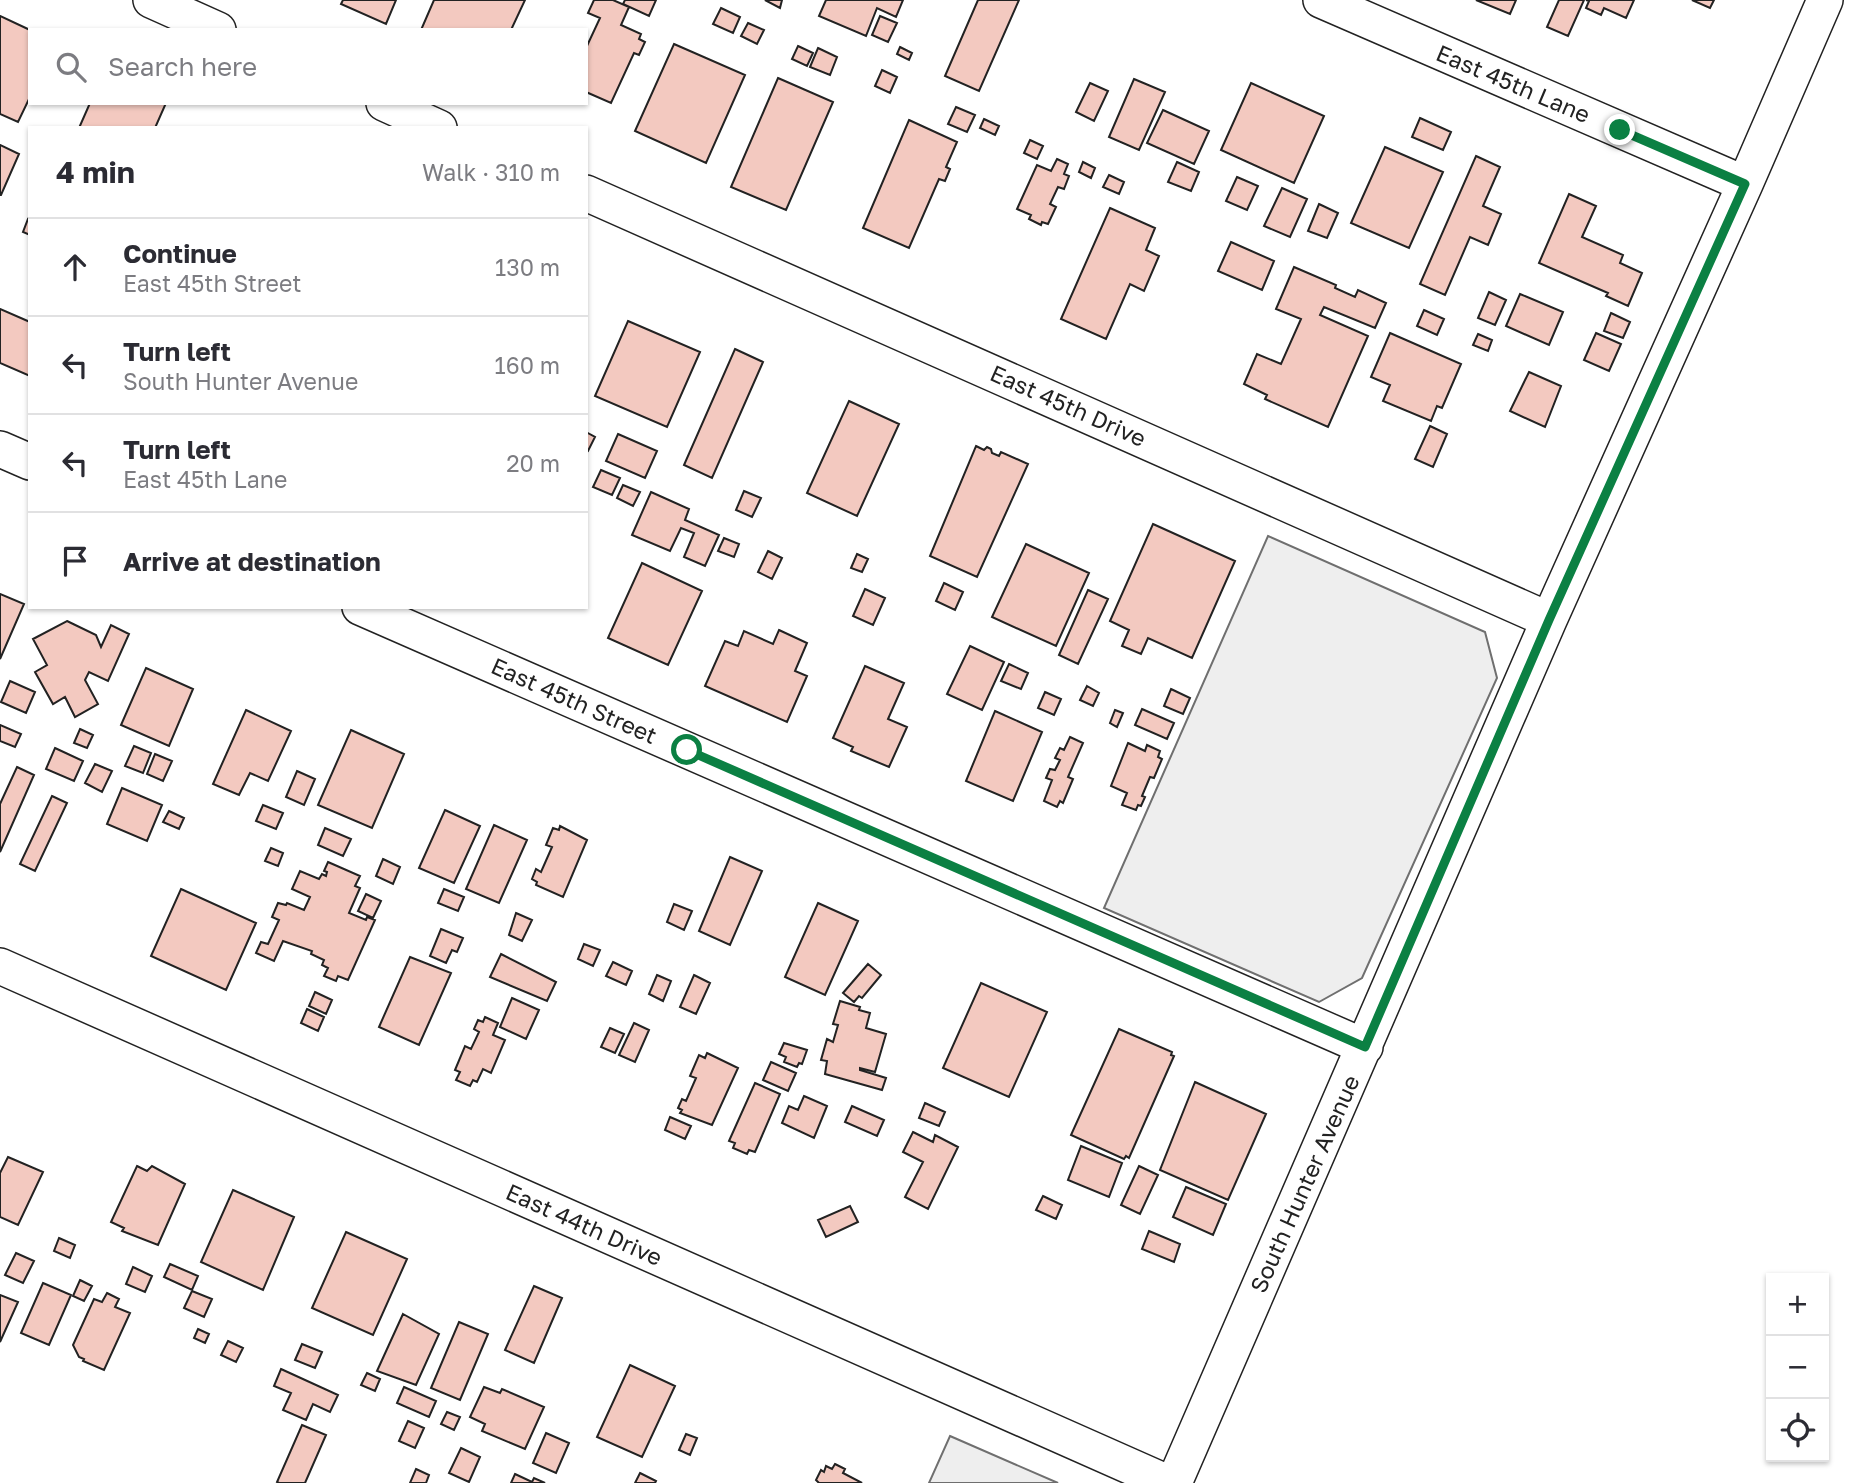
<!DOCTYPE html>
<meta charset="utf-8">
<style>
body{margin:0;font-family:"Golos Text",sans-serif;background:#f7f7f7;color:#2b2b33}
.controls{position:absolute;right:21px;bottom:21px;display:grid;overflow:hidden;border-radius:0px;box-shadow:0 2px 5px #0004}
.controls button{width:63px;height:63px;display:grid;place-items:center;padding:0;border:0;border-bottom:2px solid #e1e1e2;background:#fff;color:#2b2b33;font:35px sans-serif}
.stop{position:absolute;width:21px;height:21px;margin:-16px;border:5px solid #0b8043;border-radius:50%;background:#fff}
.stop.end{background:#0b8043;border-color:#fff;box-shadow:0 2px 7px #0008}
.list{margin:0;padding:0;list-style:none}
h2{display:flex;justify-content:space-between;align-items:center;height:91px;margin:0;padding:0 28px;font-size:30px}
h2 small{font-size:23px;font-weight:400;color:#7c7c81}
.list li{display:grid;grid-template-columns:46px 1fr auto;gap:21px;align-items:center;box-sizing:border-box;height:98px;padding:0 28px;border-top:2px solid #e1e1e2}
.list b{display:block;font-size:26px;white-space:nowrap}
.list p{margin:0;font-size:23px;white-space:nowrap;color:#7c7c81}
.list em{font-size:23px;font-style:normal;color:#7c7c81}
.icon{flex:none;width:38px;height:38px;fill:none;stroke:currentColor;stroke-width:2;stroke-linecap:round;stroke-linejoin:round}
.map{position:relative;flex:none;width:1850px;height:1483px;overflow:hidden}
.search{position:absolute;background:#fff;box-shadow:0 2px 5px #0004;left:28px;top:28px;width:560px;height:77px;display:flex;align-items:center;gap:18px;box-sizing:border-box;padding:0 24px;border-radius:0px;color:#7c7c81;font-size:26px}
.panel{position:absolute;background:#fff;box-shadow:0 2px 5px #0004;left:28px;top:126px;width:560px;height:483px;border-radius:0px}
.map>svg:first-child{display:block}
</style>
<div class="map">
<svg width="1850" height="1483" viewBox="0 0 1850 1483">
<rect width="100%" height="100%" fill="#fff"/>
<!-- green -->
<path fill="#eee" stroke="#6f6f6f" stroke-width="2" d="M1268,536L1485,632L1497,678L1362,978L1319,1002L1104,908Z
M950,1436L1058,1483H929Z"/>
<!-- building -->
<path fill="#f3c9c0" stroke="#222" stroke-width="2" d="M343,0H396L386,24L341,4Z
M434,0H525L511,30H421Z
M594,0H613L629,7L621,25L641,34L639,39L645,42L639,55L634,53L611,103L586,92V48L600,18L588,13Z
M625,0H656L649,16L623,4Z
M765,0H782L780,8Z
M826,0H903L896,17L877,8L866,36L819,16Z
M978,0H1019L979,91L945,76Z
M1476,0H1516L1510,14Z
M1559,0H1584L1568,36L1547,27Z
M1586,0H1634L1626,18L1604,8L1601,15L1586,8L1589,1Z
M1692,0H1714L1710,8Z
M721,8L740,17L733,33L713,24Z
M0,16L30,30V97L18,122L0,114Z
M880,16L897,23L888,42L872,35Z
M748,23L764,30L757,44L741,36Z
M674,44L745,75L706,163L635,131Z
M798,46L813,53L807,66L792,59Z
M900,47L912,53L909,60L897,54Z
M818,48L837,57L830,75L810,67Z
M882,70L897,77L890,93L875,86Z
M778,78L833,102L786,210L731,187Z
M1134,79L1165,92L1139,150L1109,137Z
M1090,83L1108,91L1094,121L1076,112Z
M1251,83L1324,116L1294,183L1221,150Z
M90,103H166L155,128H79Z
M956,107L975,115L967,132L948,124Z
M1163,110L1209,131L1194,164L1147,143Z
M1420,118L1451,132L1443,150L1412,137Z
M984,119L999,126L995,135L980,128Z
M909,120L957,142L946,167L950,169L945,181L939,179L909,248L863,228Z
M1030,140L1043,146L1037,159L1024,153Z
M0,145L19,154L1,195H0Z
M1385,147L1443,172L1409,248L1351,223Z
M1476,156L1500,167L1483,206L1501,214L1488,245L1470,237L1445,295L1420,284Z
M1057,159L1068,164L1064,174L1069,176L1064,189L1058,187L1050,204L1056,207L1048,224L1042,222L1041,225L1029,219L1031,215L1017,209L1037,165L1051,171Z
M1083,162L1095,168L1091,178L1079,172Z
M1177,162L1199,172L1191,191L1168,182Z
M1109,175L1124,182L1119,194L1103,187Z
M1237,177L1258,186L1247,210L1226,201Z
M1282,188L1307,199L1290,237L1264,226Z
M1569,194L1596,206L1582,237L1623,255L1620,263L1642,273L1628,306L1606,296L1608,293L1539,263Z
M1319,204L1338,213L1327,238L1308,231Z
M1110,208L1155,228L1146,250L1159,256L1144,291L1130,284L1106,339L1061,319Z
M28,219L30,220V235L23,232Z
M1231,242L1274,261L1262,290L1218,271Z
M1294,267L1336,285L1335,288L1355,297L1358,290L1386,303L1375,328L1324,307L1320,315L1368,336L1328,427L1265,399L1267,395L1244,384L1257,354L1281,364L1301,319L1276,309Z
M1489,292L1506,300L1495,325L1478,318Z
M1520,294L1563,312L1549,345L1506,326Z
M0,309L30,322V376L0,363Z
M1424,310L1444,319L1437,335L1417,326Z
M1611,313L1630,322L1623,338L1604,331Z
M628,321L700,352L667,427L595,396Z
M1390,333L1461,364L1442,408L1437,406L1431,421L1383,401L1390,385L1371,377Z
M1596,333L1621,344L1609,371L1584,360Z
M1478,334L1492,340L1488,351L1473,345Z
M735,349L763,362L712,478L684,465Z
M1529,372L1561,386L1545,427L1510,411Z
M849,401L899,424L857,516L807,493Z
M1430,426L1447,434L1433,467L1415,459Z
M586,432L595,437L588,451L586,450Z
M618,434L657,451L645,478L606,461Z
M976,446L984,450L987,447L991,449L992,453L999,456L1001,452L1028,464L977,577L930,556Z
M601,470L620,478L612,495L593,487Z
M623,485L640,492L633,506L617,498Z
M744,491L761,498L752,517L736,510Z
M651,492L689,509L685,520L719,535L705,566L684,557L694,533L681,528L670,551L632,535Z
M1153,524L1235,561L1192,658L1148,638L1141,654L1122,646L1129,630L1110,621Z
M724,538L739,544L734,557L718,551Z
M1026,544L1089,573L1056,646L992,617Z
M768,551L782,558L772,579L758,572Z
M857,554L868,559L862,572L851,568Z
M642,563L702,591L668,665L608,638Z
M944,583L963,592L955,610L936,601Z
M865,589L885,598L873,625L853,616Z
M1088,590L1108,599L1078,664L1059,655Z
M0,594L24,604L0,659Z
M67,621L96,635L101,647L111,625L129,634L108,681L89,672L85,680L98,704L75,717L65,697L53,704L35,672L47,665L33,639Z
M779,630L807,643L795,671L807,676L787,722L705,686L725,641L738,646L744,631L773,644Z
M970,646L1004,662L982,710L947,694Z
M1009,664L1028,673L1021,689L1001,681Z
M865,666L904,683L888,719L907,727L889,767L851,751L853,747L833,738Z
M146,668L193,689L169,746L121,725Z
M10,681L35,692L26,713L1,702Z
M1087,686L1099,693L1093,706L1080,700Z
M1171,689L1190,698L1183,714L1164,706Z
M1045,692L1061,699L1054,715L1038,708Z
M1142,709L1174,723L1167,739L1135,725Z
M246,710L291,731L268,781L250,773L239,795L213,784Z
M1115,710L1123,713L1117,727L1110,723Z
M995,711L1042,732L1013,801L966,781Z
M0,725L21,734L15,747L0,741Z
M80,729L93,735L87,748L74,743Z
M351,730L404,754L372,828L318,805Z
M1070,737L1083,743L1068,777L1073,779L1063,803L1060,801L1057,807L1044,801L1052,780L1046,778L1050,769L1055,770L1060,760L1055,758L1060,748L1064,750Z
M1128,743L1145,751L1147,745L1160,751L1158,757L1162,759L1154,778L1150,777L1142,796L1145,797L1141,806L1138,805L1136,810L1122,805L1127,793L1111,786Z
M134,746L151,753L143,773L125,766Z
M55,748L83,761L74,781L46,769Z
M155,754L172,761L163,781L147,774Z
M95,764L112,771L102,792L85,783Z
M17,767L34,775L0,852V804Z
M297,771L315,779L304,805L286,797Z
M122,788L162,805L147,841L107,824Z
M52,796L67,803L35,871L20,864Z
M263,805L283,813L276,829L256,821Z
M445,810L480,826L454,883L419,868Z
M169,811L184,818L179,829L163,822Z
M494,825L527,840L499,903L466,889Z
M560,826L587,840L563,897L536,885L537,882L532,879L536,869L541,872L552,847L546,845L553,828L559,830Z
M325,828L351,839L343,856L318,845Z
M271,848L283,853L278,866L265,861Z
M730,857L762,871L730,945L699,931Z
M383,859L400,867L393,884L376,876Z
M328,862L360,876L355,886L360,888L349,913L366,920L367,917L375,920L348,980L338,976L336,981L324,976L328,968L322,965L324,960L311,954L312,951L283,941L274,961L256,953L261,942L268,944L279,920L272,917L278,903L286,905L287,903L304,910L310,897L292,889L300,871L319,879L322,874L326,876L327,872L324,871Z
M181,889L256,923L226,990L151,956Z
M444,889L464,897L458,911L438,903Z
M366,894L381,901L373,918L358,911Z
M818,903L858,921L825,995L785,977Z
M674,904L692,911L684,930L667,922Z
M516,913L532,920L522,941L509,935Z
M441,929L463,938L457,952L452,950L446,963L430,956Z
M584,944L600,950L593,966L578,959Z
M501,954L556,982L547,1001L490,977Z
M410,957L451,973L419,1045L379,1027Z
M613,962L632,971L626,985L606,976Z
M868,964L881,975L862,998L859,996L854,1002L843,993Z
M657,975L671,981L663,1001L649,994Z
M694,975L710,983L696,1014L680,1007Z
M981,983L1047,1012L1009,1097L943,1068Z
M315,992L332,1000L326,1014L309,1006Z
M512,998L539,1010L526,1039L500,1027Z
M840,1001L860,1007L859,1010L870,1013L866,1028L886,1034L875,1072L860,1068V1070L886,1078L882,1090L825,1074L827,1061L821,1060L827,1039L833,1042L838,1025L833,1024Z
M307,1009L324,1017L318,1031L301,1023Z
M485,1017L498,1023L493,1035L505,1040L491,1073L483,1069L477,1082L473,1080L470,1086L456,1080L460,1072L455,1070L465,1046L471,1049L479,1032L474,1029L478,1020L483,1022Z
M634,1023L649,1030L635,1062L619,1055Z
M610,1028L624,1034L615,1053L601,1047Z
M1119,1029L1172,1052L1171,1055L1174,1056L1129,1158L1126,1156L1124,1159L1071,1135Z
M784,1043L807,1050L802,1064L799,1063L797,1067L784,1062L786,1057L779,1054Z
M707,1053L738,1068L712,1125L680,1113L682,1110L678,1108L682,1099L686,1101L696,1078L690,1076L699,1055L705,1058Z
M771,1062L796,1073L788,1091L763,1080Z
M1195,1082L1266,1114L1228,1200L1160,1170Z
M755,1083L780,1094L755,1152L749,1150L747,1154L733,1148L735,1143L729,1141Z
M804,1096L827,1106L814,1138L782,1123L789,1106L798,1110Z
M925,1103L945,1112L939,1126L919,1118Z
M852,1106L884,1120L877,1136L845,1122Z
M670,1117L691,1126L685,1139L665,1130Z
M913,1132L933,1142L935,1135L958,1147L928,1209L905,1197L923,1162L903,1152Z
M1081,1146L1122,1163L1109,1197L1068,1180Z
M8,1157L43,1172L18,1225L0,1217V1173Z
M137,1166L147,1171L152,1166L185,1184L158,1245L122,1231L124,1228L111,1222Z
M1139,1166L1158,1175L1140,1214L1121,1205Z
M1186,1187L1226,1204L1213,1235L1173,1217Z
M233,1190L294,1217L263,1290L201,1262Z
M1043,1196L1062,1205L1056,1219L1036,1210Z
M850,1206L858,1222L826,1237L818,1220Z
M1149,1231L1180,1244L1174,1262L1142,1249Z
M346,1232L407,1259L373,1335L312,1308Z
M59,1238L75,1245L70,1258L54,1251Z
M16,1253L34,1261L23,1283L5,1275Z
M170,1264L198,1276L192,1290L164,1277Z
M133,1267L152,1276L145,1292L126,1284Z
M80,1280L92,1286L84,1301L73,1296Z
M43,1283L71,1295L49,1345L21,1333Z
M534,1286L562,1298L534,1363L505,1350Z
M192,1291L212,1299L204,1317L184,1308Z
M107,1293L119,1299L115,1307L130,1313L104,1370L83,1361L84,1359L79,1357L73,1345L94,1299L102,1302Z
M0,1295L18,1302L0,1342Z
M403,1314L439,1334L416,1385L377,1371Z
M459,1322L488,1334L460,1400L431,1388Z
M198,1329L209,1334L205,1343L194,1338Z
M228,1341L243,1348L236,1362L221,1355Z
M302,1344L322,1352L315,1368L295,1360Z
M630,1365L675,1386L642,1457L597,1437Z
M281,1369L338,1395L330,1412L313,1404L306,1420L283,1410L291,1393L274,1386Z
M367,1373L380,1379L375,1391L361,1385Z
M404,1387L436,1401L429,1417L397,1403Z
M484,1387L500,1393L502,1389L544,1407L525,1449L482,1431L485,1424L470,1417Z
M447,1412L460,1417L454,1430L441,1424Z
M408,1421L424,1428L415,1448L399,1441Z
M302,1425L326,1435L305,1483H279L277,1482Z
M546,1433L569,1443L556,1473L533,1463Z
M686,1434L697,1438L690,1455L679,1450Z
M461,1448L480,1457L469,1482L449,1473Z
M835,1464L845,1469L843,1473L862,1483H819L816,1480L821,1470L824,1472L826,1466L832,1469Z
M416,1469L429,1475L426,1483H410Z
M640,1473L656,1481L655,1483H635Z
M515,1474L532,1482L534,1478L545,1483H511Z"/>
<g fill="none" stroke-linecap="round" stroke-linejoin="round">
<!-- minor casing -->
<g stroke="#222" stroke-width="38">
<path id="minor" d="M151,0L218,30
M1321,0L1745,184
M384,103L439,128
M586,193L1549,620
M0,449L30,462
M360,607L1365,1047
M0,966L1168,1483
M1174,1483L1549,620L1745,184L1825,0"/>
</g>
<!-- minor -->
<use href="#minor" stroke="#fff" stroke-width="35"/>
</g>
<g fill="none" stroke-linecap="round" stroke-linejoin="round">
<!-- route -->
<path stroke="#0b8043" stroke-width="9" d="M687,750L1365,1047L1549,620L1745,184L1620,130"/>
</g>
<g text-anchor="middle" stroke-width="5" stroke-linejoin="round" paint-order="stroke">
<!-- street labels -->
<g font-size="23" fill="#222" stroke="#fff">
<text transform="translate(1513 84) rotate(23)" y="8">East 45th Lane</text>
<text transform="translate(1068 406) rotate(24)" y="8">East 45th Drive</text>
<text transform="translate(574 701) rotate(24)" y="8">East 45th Street</text>
<text transform="translate(1305 1184) rotate(-66)" y="8">South Hunter Avenue</text>
<text transform="translate(584 1225) rotate(24)" y="8">East 44th Drive</text>
</g>
</g>
</svg>
<div class="controls">
<button>+</button>
<button>−</button>
<button><svg class="icon" aria-label="locate" viewBox="0 0 24 24"><circle cx="12" cy="12" r="6"/><path d="M12 2v4M12 18v4M2 12h4M18 12h4"/></svg></button>
</div>
<div class="stop" style="left:687px;top:750px"></div>
<div class="stop end" style="left:1620px;top:130px"></div>
<div class="search"><svg class="icon" aria-label="search" viewBox="0 0 24 24"><circle cx="10" cy="10" r="6"/><path d="M15 15l6 6"/></svg>Search here</div>
<section class="panel">
<h2>4 min<small>Walk · 310 m</small></h2>
<ul class="list">
<li><svg class="icon" aria-label="ahead" viewBox="0 0 24 24"><path d="M12 20V5M6 11l6-6 6 6"/></svg><div><b>Continue</b><p>East 45th Street</p></div><em>130 m</em></li>
<li><svg class="icon" aria-label="left" viewBox="0 0 24 24"><path d="M17 20v-9H6M10 6l-5 5 5 5"/></svg><div><b>Turn left</b><p>South Hunter Avenue</p></div><em>160 m</em></li>
<li><svg class="icon" aria-label="left" viewBox="0 0 24 24"><path d="M17 20v-9H6M10 6l-5 5 5 5"/></svg><div><b>Turn left</b><p>East 45th Lane</p></div><em>20 m</em></li>
<li><svg class="icon" aria-label="arrive" viewBox="0 0 24 24"><path d="M6 21V4h12l-3 4 3 4H6"/></svg><div><b>Arrive at destination</b></div></li>
</ul>
</section>
</div>
